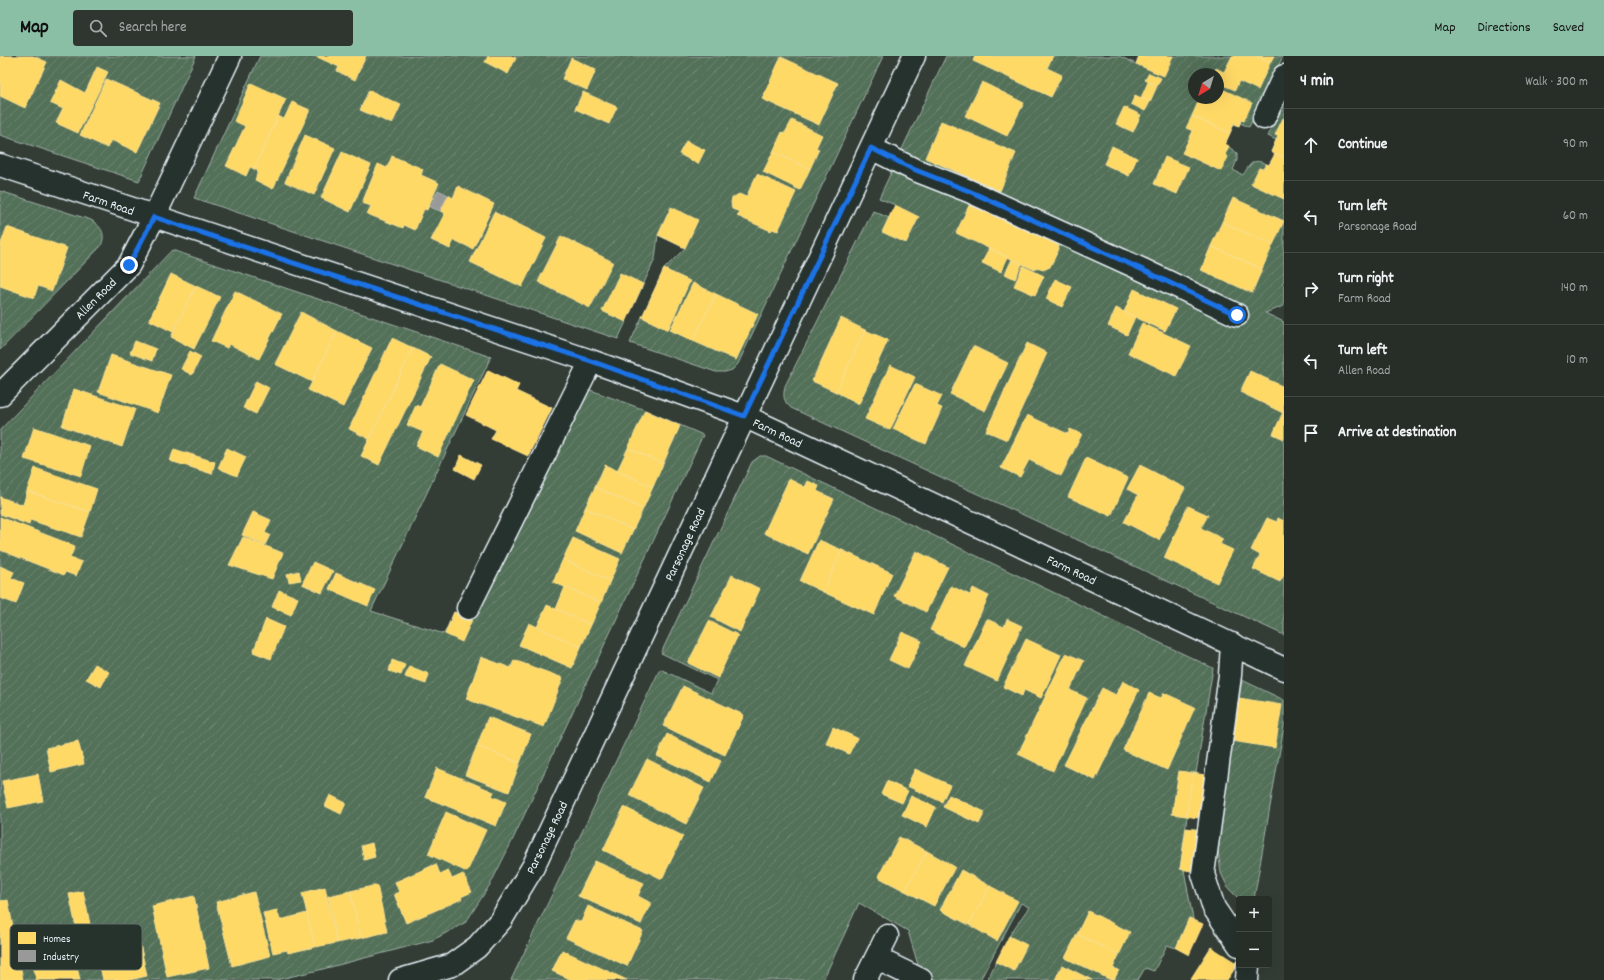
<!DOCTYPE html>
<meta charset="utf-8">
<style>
body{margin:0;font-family:Dekko,sans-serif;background:#2f3630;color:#f1f3f6}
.controls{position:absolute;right:12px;bottom:12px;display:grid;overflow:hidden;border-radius:4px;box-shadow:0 4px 16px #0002}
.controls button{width:36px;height:36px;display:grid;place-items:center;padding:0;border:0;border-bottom:1px solid #434a45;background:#272e28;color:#f1f3f6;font:20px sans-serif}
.compass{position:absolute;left:1188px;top:12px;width:36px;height:36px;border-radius:50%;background:#272e28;box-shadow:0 4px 16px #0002;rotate:218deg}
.stop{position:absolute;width:12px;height:12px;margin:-9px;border:3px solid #1a73e8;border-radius:50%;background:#fff}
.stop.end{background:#1a73e8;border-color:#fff;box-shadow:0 1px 4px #0008}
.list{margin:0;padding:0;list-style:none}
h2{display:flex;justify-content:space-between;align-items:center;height:52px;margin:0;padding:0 16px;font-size:17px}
h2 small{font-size:13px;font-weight:400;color:#a4a8a8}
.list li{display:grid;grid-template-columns:26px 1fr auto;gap:12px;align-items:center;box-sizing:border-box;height:72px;padding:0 16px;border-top:1px solid #434a45}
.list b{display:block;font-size:15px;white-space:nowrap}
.list p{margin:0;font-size:13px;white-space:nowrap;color:#a4a8a8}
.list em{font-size:13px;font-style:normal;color:#a4a8a8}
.icon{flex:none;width:22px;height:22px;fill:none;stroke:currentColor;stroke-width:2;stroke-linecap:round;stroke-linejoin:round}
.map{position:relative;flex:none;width:1284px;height:924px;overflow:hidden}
header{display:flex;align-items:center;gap:24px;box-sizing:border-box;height:56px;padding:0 20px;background:#8abfa5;color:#111}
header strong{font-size:19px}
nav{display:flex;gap:22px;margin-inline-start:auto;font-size:14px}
.search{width:280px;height:36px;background:#2f3630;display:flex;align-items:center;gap:10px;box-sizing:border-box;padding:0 14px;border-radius:4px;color:#a4a8a8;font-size:15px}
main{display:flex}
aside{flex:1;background:#272e28}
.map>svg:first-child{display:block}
</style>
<header>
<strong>Map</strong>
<div class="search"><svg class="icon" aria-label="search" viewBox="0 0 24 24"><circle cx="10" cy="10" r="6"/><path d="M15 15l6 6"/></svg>Search here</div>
<nav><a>Map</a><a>Directions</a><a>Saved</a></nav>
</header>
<main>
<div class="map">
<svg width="1284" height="924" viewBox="0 0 1284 924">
<defs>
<pattern id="garden-furrows" width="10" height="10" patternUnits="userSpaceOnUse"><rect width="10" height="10" fill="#537058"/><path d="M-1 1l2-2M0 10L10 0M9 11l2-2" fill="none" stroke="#6c8571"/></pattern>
</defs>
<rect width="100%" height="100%" fill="#343d35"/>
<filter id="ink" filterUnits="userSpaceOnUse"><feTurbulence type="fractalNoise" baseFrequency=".025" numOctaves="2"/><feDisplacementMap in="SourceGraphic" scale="8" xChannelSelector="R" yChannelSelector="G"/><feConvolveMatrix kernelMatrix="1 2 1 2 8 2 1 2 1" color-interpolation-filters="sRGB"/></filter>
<g filter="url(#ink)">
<!-- garden -->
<path fill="url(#garden-furrows)" stroke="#9eb0a8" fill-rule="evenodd" d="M0,0H196L139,125L0,79Z
M260,0H883L738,308L732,314L725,316H716L630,287L664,213L685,192L658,179L655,203L618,283L194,142Z
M946,0H1119L1136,8L1139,0H1283L1249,71L1240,67L1239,70L1234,68L1225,88L1237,97V104L1233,114L1243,119C1252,105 1253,102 1269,109L1275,98L1271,96L1276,84L1268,80L1284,48V224L1282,228L1284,229V250L1265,257L1284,266V579L791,352C783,345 783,340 785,330L873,155L889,162L895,149L879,142ZM1194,18H1218V42H1194Z
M0,135L91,164C102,171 106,178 101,190L0,294Z
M172,194L491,301L371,555L444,578L454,556L472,564L585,332L645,354L703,379L513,783L491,827L466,866L433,884L319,914L276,924H0V374Z
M760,400H766L1213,612L1196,717H1193L1180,813L1184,814L1193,863L1189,862L1176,892L1167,889L1154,915L1145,912L1138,924H987L1011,877L1029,851L1021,847L980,924H938L921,919L908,875L859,847L823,924H511L660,613L711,637L717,624L661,597L752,406Z
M1242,624L1284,644V670L1254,843H1239L1228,832L1221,817L1218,794L1219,766Z"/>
<!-- homes -->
<path fill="#ffd966" stroke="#f8e092" d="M0,0H33L47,6L25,52L0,40Z
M315,0H366L355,24L337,15L339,11Z
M488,0H511L516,2L508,18L485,6Z
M975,0H1053L1047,12L1062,19L1051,41L973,5Z
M1139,0H1173L1164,20L1136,8Z
M1232,0H1256L1270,7L1258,34L1239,25L1235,34L1218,27V18H1214L1216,12L1224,16Z
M1256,0H1274L1270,7Z
M781,1L838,27L819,69L762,43Z
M571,2L596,14L587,34L562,23Z
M97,11L108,16L78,77L56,67L63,53L50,47L61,24L85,37Z
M1149,17L1161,22L1157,30L1145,24Z
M106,23L160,47L137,96L111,84L107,92L80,79Z
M982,26L1024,47L1007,80L965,60Z
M1148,26L1157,30L1150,46L1141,42Z
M251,27L286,43L254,113L250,111L246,120L226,110L245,70L234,65Z
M1218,31L1252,47L1244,65L1241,64L1239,70L1234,67L1230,77L1192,60L1198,46L1205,49L1208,42H1218Z
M369,34L401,49L392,68L360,54Z
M583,36L617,51L609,68L575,53Z
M1135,39L1150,46L1145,55L1131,48Z
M292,46L310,54L273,133L255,124L258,115L254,113L278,60L284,63Z
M1124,51L1141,59L1133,76L1116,68Z
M1192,60L1230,77L1225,88L1229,90L1225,99L1228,101L1221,115L1182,97L1193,75L1186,72Z
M1283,62L1284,63V102L1271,96L1278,80L1275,79Z
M792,64L822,79L816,92L819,93L810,113L773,96L782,76L785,77Z
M941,65L1016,97L1000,135L925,102Z
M305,79L335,92L314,139L285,126Z
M686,85L705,94L698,108L679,98Z
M1112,90L1137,102L1129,120L1104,108Z
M342,96L371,109L350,156L321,142Z
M773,96L810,113L800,134L763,116Z
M1275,98L1284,102V143L1251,128L1259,112L1263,113L1266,108L1269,109Z
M392,100L423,113L421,119L439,127L427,154L424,153L415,174L404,169L403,172L367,158L371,150L362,147L378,108L387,112Z
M1165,101L1189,111L1177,138L1154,128Z
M757,118L796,136L778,175L772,173L771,175L737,160L740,156L732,153L731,146L732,142L739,138L746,141Z
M458,130L494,148L473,193L454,184L450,193L431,184L445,157L440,155L448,139L453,142Z
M973,141L1058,185L1059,193L1050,211L1043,214L1036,211L1035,214L956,177Z
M1233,142L1284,165L1273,189L1222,166Z
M895,149L919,161L906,187L882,176Z
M671,151L698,164L685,192L658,179Z
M494,156L546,182L522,231L470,206Z
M1222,166L1273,189L1262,213L1211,190Z
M7,171L67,192L52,235L38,230L34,242L0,230V190Z
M561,180L613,206L590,252L538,226Z
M1211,190L1262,213L1252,237L1201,214Z
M989,192L1008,201L1001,216L982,207Z
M1012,203L1022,208L1015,223L1005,218Z
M1023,210L1044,220L1035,239L1014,230Z
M664,213L690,225L668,274L642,261Z
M620,217L643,228L626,266L602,255Z
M171,218L196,230L173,276L149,264Z
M1055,223L1072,231L1062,251L1046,243Z
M693,227L716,238L693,285L670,274Z
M196,230L220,241L194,293L171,281Z
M1134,233L1176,253L1165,275L1124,256Z
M235,235L282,258L259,303L229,288L227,292L211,285Z
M716,238L758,258L736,304L693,285Z
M1116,252L1135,261L1127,279L1108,270Z
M301,256L337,275L312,326L275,308Z
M841,262L865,274L836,336L812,325Z
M1142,267L1191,290L1176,320L1128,297Z
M865,274L888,284L859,348L836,336Z
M337,275L372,292L343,351L308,334Z
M392,282L413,292L369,383L349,373Z
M135,285L156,293L152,305L130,297Z
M1027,287L1047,297L1007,384L986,375Z
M973,290L1008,307L985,355L950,338Z
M413,292L431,301L379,409L361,400Z
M190,295L201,301L192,319L181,313Z
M111,299L171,319L158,357L98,336Z
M440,308L474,324L438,401L416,390L423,376L407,369L416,349L420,351Z
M890,309L915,321L890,374L865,363Z
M488,314L519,329L516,335L552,352L528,400L491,383L496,374L466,359Z
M1250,315L1284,331L1283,357L1240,336Z
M256,325L269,332L256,358L243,352Z
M915,328L942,340L937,350L942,352L926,388L893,373Z
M74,333L135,353L122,391L62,370Z
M645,354L680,370L663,408L628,392Z
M1284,354V383L1273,378Z
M1027,359L1068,378L1070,373L1082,378L1061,420L1029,404L1020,421L1001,412Z
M34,371L90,390L81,420L24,403Z
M227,392L246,401L237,420L218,412Z
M628,392L663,408L653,431L617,415Z
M174,393L193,399L190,411L170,405Z
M193,399L215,406L212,418L190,411Z
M461,399L481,409L474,423L455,413Z
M1086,402L1128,422L1111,460L1068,441Z
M605,409L653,431L643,453L595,431Z
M1140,409L1185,432L1159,484L1124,466L1138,439L1127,433Z
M35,412L97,433L90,456L27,435Z
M789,423L805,431L808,425L819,430L817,435L834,443L808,498L764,477Z
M595,431L643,453L633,474L585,452Z
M27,435L90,456L81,481L30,464L29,469L0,458V441L23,449Z
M1188,450L1208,459L1201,472L1223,483L1220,488L1233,494L1217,527L1164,502Z
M585,452L633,474L622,497L575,475Z
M253,456L271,464L265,477L270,479L265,489L242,479Z
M0,461L75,490L70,502L82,506L76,520L65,516L64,519L0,494Z
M1267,462L1277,466L1278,462L1284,465V519L1280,526L1253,513L1260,499L1251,494Z
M243,481L283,497L272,523L229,509Z
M573,482L620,503L610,525L563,503Z
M819,484L842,494L823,536L800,525Z
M842,494L892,517L874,559L823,536Z
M916,495L948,511L926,556L894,540Z
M563,503L610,525L601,547L553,526Z
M313,506L333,515L322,537L302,528Z
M0,510L14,516L11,522L24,527L16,548L0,542Z
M299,515L301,524L289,526L287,518Z
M336,517L375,534L368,550L329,533Z
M732,519L760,533L740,576L711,561Z
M951,530L970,539L973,532L989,540L964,591L930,574Z
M565,531L601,547L591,569L556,553Z
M279,534L298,542L291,559L272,551Z
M547,549L591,569L581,591L537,571Z
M454,556L472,564L462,586L445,578Z
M266,563L284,571L271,603L253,596Z
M987,563L1004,571L1007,563L1022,570L997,625L965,610Z
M709,565L738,579L718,622L688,607Z
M529,567L581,591L572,612L519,589Z
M902,576L922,585L908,613L889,604Z
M1026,583L1061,599L1041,642L1024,634L1022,640L1003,631Z
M1066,597L1084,605L1070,634L1087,642L1053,715L1018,698Z
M481,601L511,612L514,604L563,622L544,671L466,643Z
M392,604L405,609L401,619L389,615Z
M95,608L109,616L101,631L86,623Z
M409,610L429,618L426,628L405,621Z
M1123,625L1139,634L1095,724L1064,709L1102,632L1116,639Z
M683,630L744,659L725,699L663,670Z
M1149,637L1161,642L1164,637L1195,651L1167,714L1123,694Z
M1239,642L1282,649L1275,692L1232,685Z
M488,661L531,678L520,707L477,690Z
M833,671L857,682L849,698L826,687Z
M667,678L721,705L711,726L657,700Z
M78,685L84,708L51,716L46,692Z
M477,690L520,707L509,736L465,719Z
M647,703L704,732L686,768L629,739Z
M437,712L494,736L492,740L506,746L496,770L425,741Z
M915,713L950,729L942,746L907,730Z
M1179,715L1193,717L1186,760L1172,758Z
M1193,717L1211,720L1204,763L1186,760Z
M38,718L43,745L8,752L2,725Z
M887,725L908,735L902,747L881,738Z
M330,739L346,747L341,758L325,750Z
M949,739L985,756L979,768L943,751Z
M911,740L936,751L927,771L902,759Z
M624,751L683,780L662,823L603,794Z
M446,756L486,774L467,816L428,798Z
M1186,772L1203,774L1197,816L1180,813Z
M899,781L927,795L905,835L878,821Z
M372,787L375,801L364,804L361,790Z
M927,795L955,811L934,850L905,835Z
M595,805L644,827L638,840L651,847L641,868L578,840Z
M436,808L440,818L448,814L452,823L463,818L472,836L461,841L462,843L406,867L394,838L399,836L395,826Z
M961,814L990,830L969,869L940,854Z
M377,829L387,876L361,882L350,835Z
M990,830L1018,845L997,885L969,869Z
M325,831L337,887L315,891L302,837Z
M83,835L93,882L79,885L69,838Z
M350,835L361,882L337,887L328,840Z
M254,836L270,900L232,910L216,846Z
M194,840L209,912L167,921L152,850Z
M8,844L23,924H0V845Z
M588,850L643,875L627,910L566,882L575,864L581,866Z
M277,854L280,864L307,857L315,891L288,897L287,894L273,897L263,857Z
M1088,855L1130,876L1119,899L1077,878Z
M1189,862L1203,868L1189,899L1176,892Z
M69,873L80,924H36L28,881Z
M137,874L147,920L129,924H103L94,884Z
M1077,878L1119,899L1113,912L1119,914L1114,924H1111L1065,902Z
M1009,880L1027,889L1014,915L996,906Z
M1211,891L1238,908L1227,924H1190Z
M562,894L627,924H572L552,915Z
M1062,909L1092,924H1055Z"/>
<!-- industry -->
<path fill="#999" stroke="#b1b3b6" d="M438,134L448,139L440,155L430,151Z"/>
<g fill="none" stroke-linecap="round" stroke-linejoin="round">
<!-- minor casing -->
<g stroke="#e8f1f8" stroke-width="25">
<path id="minor" d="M1264,62L1284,20
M871,92L913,113L969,135L1143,214L1237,259
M0,109L591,305L744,360L1284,613
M0,339L129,209L154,161L230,0
M468,552L591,305
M1232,588L1230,619L1203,818L1214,852L1239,889
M876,902L921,924
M400,924L452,909L477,891L501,864L533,811L914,0
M865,924L887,880
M1247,924L1248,909"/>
</g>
<!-- minor -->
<use href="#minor" stroke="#26332d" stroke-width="22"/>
</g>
</g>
<g fill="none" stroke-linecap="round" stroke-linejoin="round" filter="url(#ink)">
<!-- route -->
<path stroke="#1a73e8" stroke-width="5" d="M129,209L154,161L591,305L744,360L871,92L913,113L969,135L1143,214L1237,259"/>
</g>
<g text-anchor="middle" stroke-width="4" stroke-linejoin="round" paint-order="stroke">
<!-- street labels -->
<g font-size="13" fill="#e8f1f8" stroke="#26332d">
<text transform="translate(109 146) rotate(19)" y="5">Farm Road</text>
<text transform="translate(95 242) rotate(-45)" y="5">Allen Road</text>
<text transform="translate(778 376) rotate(25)" y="5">Farm Road</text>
<text transform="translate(684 488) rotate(-65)" y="5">Parsonage Road</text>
<text transform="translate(1072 513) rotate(25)" y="5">Farm Road</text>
<text transform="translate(546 781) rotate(-64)" y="5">Parsonage Road</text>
</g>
</g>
<!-- legend -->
<rect x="10" y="868" width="132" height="46" rx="6" fill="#26332d" stroke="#606c6a" stroke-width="1"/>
<rect x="18" y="876" width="18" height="12" fill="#ffd966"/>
<rect x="18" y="894" width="18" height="12" fill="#999"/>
<g font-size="11" fill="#e8f1f8">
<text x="43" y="886">Homes</text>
<text x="43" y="904">Industry</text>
</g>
</svg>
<div class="controls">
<button>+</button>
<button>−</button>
</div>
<svg class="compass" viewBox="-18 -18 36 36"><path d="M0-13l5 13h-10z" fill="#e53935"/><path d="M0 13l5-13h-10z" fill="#a4a8a8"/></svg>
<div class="stop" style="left:1237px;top:259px"></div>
<div class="stop end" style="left:129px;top:209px"></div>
</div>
<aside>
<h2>4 min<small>Walk · 300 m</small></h2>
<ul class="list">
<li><svg class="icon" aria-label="ahead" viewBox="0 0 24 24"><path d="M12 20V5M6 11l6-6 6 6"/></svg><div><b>Continue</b></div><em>90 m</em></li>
<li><svg class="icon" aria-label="left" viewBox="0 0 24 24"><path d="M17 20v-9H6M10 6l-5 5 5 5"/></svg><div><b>Turn left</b><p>Parsonage Road</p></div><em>60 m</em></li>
<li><svg class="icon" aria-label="right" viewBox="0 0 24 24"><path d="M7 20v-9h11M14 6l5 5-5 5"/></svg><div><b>Turn right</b><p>Farm Road</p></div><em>140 m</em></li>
<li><svg class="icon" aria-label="left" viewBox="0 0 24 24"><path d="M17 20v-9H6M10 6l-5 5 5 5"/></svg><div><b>Turn left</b><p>Allen Road</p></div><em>10 m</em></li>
<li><svg class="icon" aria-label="arrive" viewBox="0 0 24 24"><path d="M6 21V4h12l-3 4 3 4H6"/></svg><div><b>Arrive at destination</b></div></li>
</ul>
</aside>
</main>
